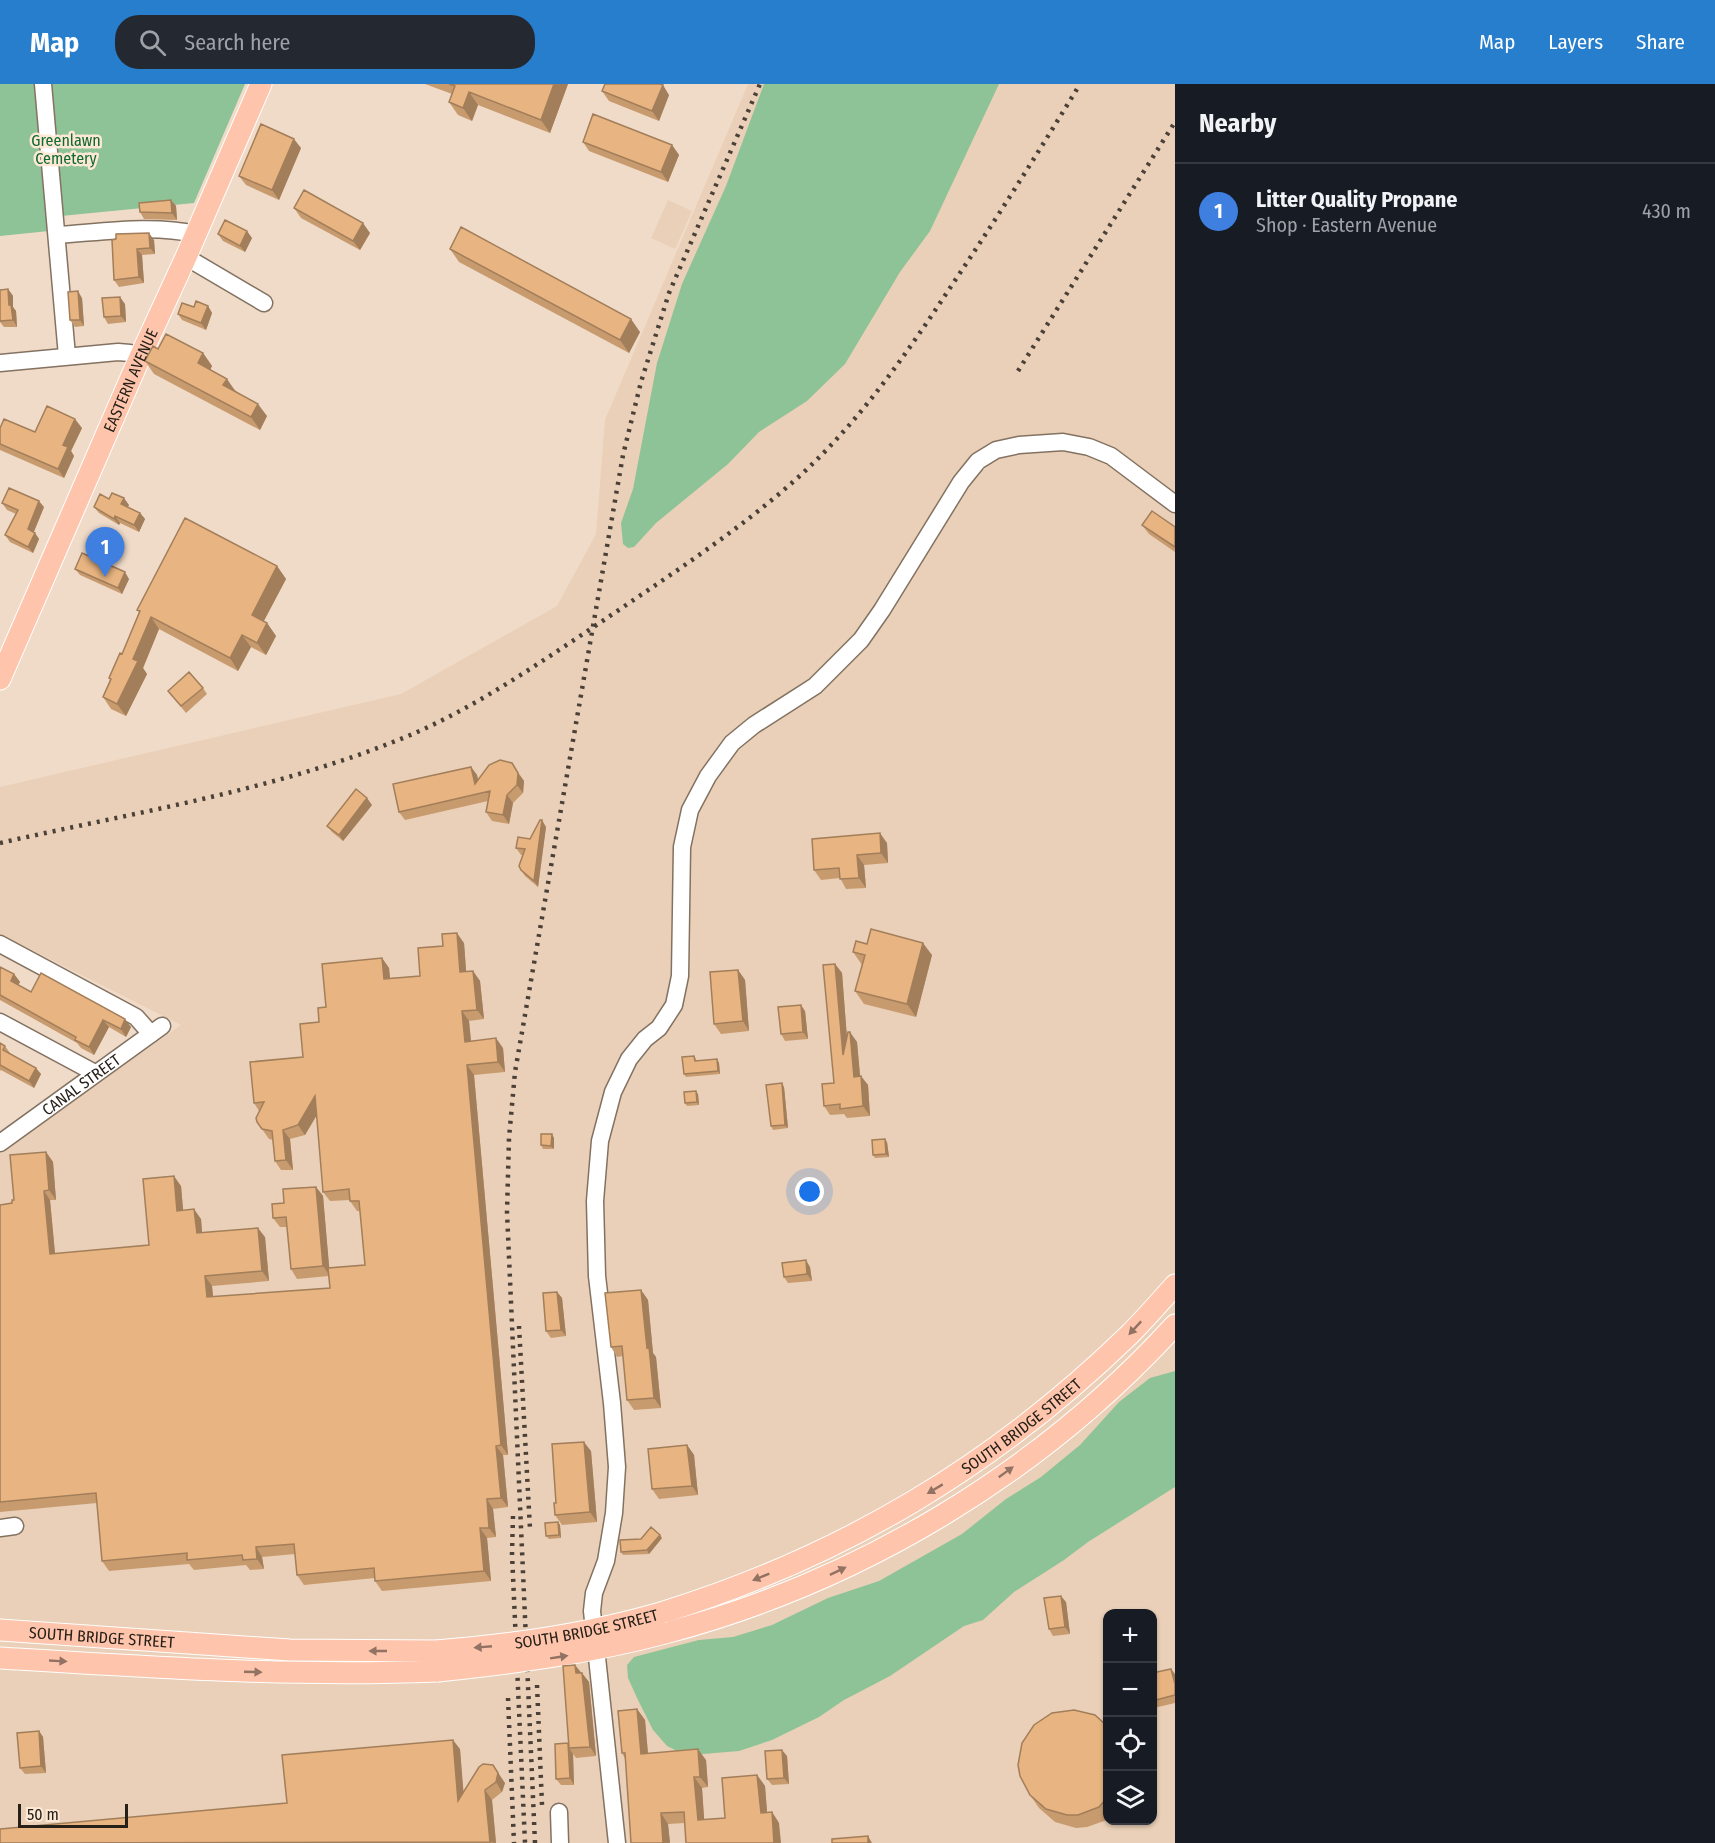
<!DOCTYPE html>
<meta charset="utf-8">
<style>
body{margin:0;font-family:"Fira Sans Condensed",sans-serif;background:#242831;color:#f1f3f6}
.controls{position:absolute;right:18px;bottom:18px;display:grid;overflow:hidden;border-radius:12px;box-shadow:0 2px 4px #0004}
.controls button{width:54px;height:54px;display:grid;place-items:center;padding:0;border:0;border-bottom:2px solid #363941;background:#171b24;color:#f1f3f6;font:30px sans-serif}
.scale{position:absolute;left:18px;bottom:15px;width:110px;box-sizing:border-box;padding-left:6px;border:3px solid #272019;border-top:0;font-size:16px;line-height:21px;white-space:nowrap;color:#272019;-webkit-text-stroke:4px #fde8d6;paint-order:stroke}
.you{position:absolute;left:810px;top:1108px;width:21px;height:21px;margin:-15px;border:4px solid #fff;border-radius:50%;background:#1a73e8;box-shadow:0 0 0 9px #1a73e833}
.badge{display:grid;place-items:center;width:39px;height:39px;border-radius:50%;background:#277ecc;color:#fff;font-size:20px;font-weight:700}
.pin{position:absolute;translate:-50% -50px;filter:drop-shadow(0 2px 3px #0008)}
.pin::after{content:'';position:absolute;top:32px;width:21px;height:18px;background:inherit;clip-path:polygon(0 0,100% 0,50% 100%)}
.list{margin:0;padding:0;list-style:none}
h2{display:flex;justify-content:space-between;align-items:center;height:78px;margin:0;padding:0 24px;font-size:26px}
h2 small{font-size:20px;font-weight:400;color:#9ea1a6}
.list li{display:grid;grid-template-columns:39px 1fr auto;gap:18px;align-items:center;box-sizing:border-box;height:96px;padding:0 24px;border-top:2px solid #363941}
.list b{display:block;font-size:22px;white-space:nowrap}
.list p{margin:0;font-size:20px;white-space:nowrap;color:#9ea1a6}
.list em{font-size:20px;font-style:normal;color:#9ea1a6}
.icon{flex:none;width:33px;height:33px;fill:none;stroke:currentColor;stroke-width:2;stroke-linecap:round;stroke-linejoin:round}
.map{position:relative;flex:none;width:1175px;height:1759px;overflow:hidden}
header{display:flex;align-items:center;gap:36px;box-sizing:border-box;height:84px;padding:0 30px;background:#277ecc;color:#fff}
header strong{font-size:28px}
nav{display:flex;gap:33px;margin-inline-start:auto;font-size:21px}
.search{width:420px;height:54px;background:#242831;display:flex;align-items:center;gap:15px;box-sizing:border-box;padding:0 21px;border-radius:24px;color:#9ea1a6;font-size:22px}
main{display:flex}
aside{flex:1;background:#171b24}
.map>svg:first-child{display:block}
</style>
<header>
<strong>Map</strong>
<div class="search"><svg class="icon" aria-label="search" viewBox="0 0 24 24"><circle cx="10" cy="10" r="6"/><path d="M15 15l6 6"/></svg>Search here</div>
<nav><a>Map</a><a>Layers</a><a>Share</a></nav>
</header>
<main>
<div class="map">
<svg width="1175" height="1759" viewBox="0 0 1175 1759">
<rect width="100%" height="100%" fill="#f0dbc9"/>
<!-- built -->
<path fill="#ead0b8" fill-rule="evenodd" d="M748,0H1175V1759H0V1068L181,941L0,850V703L401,610L557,522L596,450L605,336ZM1108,1530H1152V1736H1108Z
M668,116L692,127L675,165L651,154Z"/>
<!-- green -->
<path fill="#8dc397" d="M0,0H245L194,119L61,132L49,147L0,152Z
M764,0H999L930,147L900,188L845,280L807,317L759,348L728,380L656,439L634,463L628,464L623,460L621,439L633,405L657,279L682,200L726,102Z
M1175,1287V1403L1088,1458L1064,1476L1014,1508L983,1536L964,1542L890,1592L844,1616L819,1633L772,1656L739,1667L703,1670L677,1667L667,1662L653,1646L638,1616L628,1594L627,1581L634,1573L699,1556L733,1553L772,1541L828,1514L879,1497L962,1450L1006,1415L1041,1393L1080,1361L1119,1318L1150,1294Z"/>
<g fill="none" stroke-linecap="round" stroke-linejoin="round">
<!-- minor casing -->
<g stroke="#837261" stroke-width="19">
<g id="minor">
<path d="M43,0L67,272"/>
<path d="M57,151C103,148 151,140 196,150"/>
<path d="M186,173L264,219"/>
<path d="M0,279L118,268L130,269L140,273"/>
<path d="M0,860L136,933L151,950"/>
<path d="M0,938L95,989"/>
<path id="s1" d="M0,1059L162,942"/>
<path d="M0,1444L15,1442"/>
<path d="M559,1728L560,1759"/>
<path d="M617,1759L592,1527L594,1509L606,1477L614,1429L617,1383L612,1319L597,1192L595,1117L600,1057L613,1008L629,975L645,955L659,944L674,921L680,892L682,763L690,726L708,692L732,659L754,641L815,602L861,556L882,526L961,398L978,377L996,366L1019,361L1063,358L1089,363L1111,372L1175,420"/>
</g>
</g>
<!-- major casing -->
<g stroke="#fff" stroke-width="23">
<g id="major">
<path id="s2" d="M0,595L140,273L186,173L261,0"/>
<path id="s3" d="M664,1528C843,1472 994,1382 1129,1251C1145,1235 1160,1218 1175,1201"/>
<path id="s4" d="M0,1546L290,1566L436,1567"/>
<path d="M665,1549C859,1498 1040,1389 1175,1241"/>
<path d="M0,1574C146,1583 292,1593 438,1587"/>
</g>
</g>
<!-- minor -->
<use href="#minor" stroke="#fff" stroke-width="16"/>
<!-- major -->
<use href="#major" stroke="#fec5ac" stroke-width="21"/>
<!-- rail -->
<path stroke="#4a4037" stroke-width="4.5" stroke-dasharray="3 6" stroke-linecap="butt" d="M1018,287L1175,38
M0,759C136,728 278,706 408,652C477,623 542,577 604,536C673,489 743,444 804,388C862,334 907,269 950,204C995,137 1038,69 1080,0
M519,1242L530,1445
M513,1432L512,1470L525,1759
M537,1601L542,1721
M508,1614L514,1759
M535,1759L507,1128L509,1054L515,988L623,371L641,298L669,209L760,0"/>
<!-- major-bridge casing -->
<g stroke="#fff" stroke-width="23" stroke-linecap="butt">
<g id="major-bridge">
<path id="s5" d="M436,1567C514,1561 589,1550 664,1528"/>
<path d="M438,1587C515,1579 590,1569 665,1549"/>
</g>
</g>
<!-- major-bridge -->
<use href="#major-bridge" stroke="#fec5ac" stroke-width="21"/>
</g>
<!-- wall -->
<path fill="#c89b6f" d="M425,0H568L550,49L478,21L472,37L458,31L449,18L452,10Z
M602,7L669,11L659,37L609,17Z
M583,58L672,61L679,71L668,98L589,67Z
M301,64L279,116L246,101L239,92Z
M171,116L176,122L177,136L144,135L140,128Z
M294,124L370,149L360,166L301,134Z
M218,150L252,154L245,168L223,157Z
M112,156H154L155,170L142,171L144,199L119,203L114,196Z
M450,165L640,248L629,269L459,178Z
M8,205L13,212V223L16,227L17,243H4L0,238V206Z
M82,214L84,242L75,243L70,236Z
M125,220L126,238L108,240L104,233Z
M208,222L212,229L206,246L182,236L178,230Z
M158,265L203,269L212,282L210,286L267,332L260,346L154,290L145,277Z
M0,344L35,348L82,344L71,367L74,372L64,394L0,366Z
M109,415L129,421L127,423L140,429L145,435L139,448L120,439L119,441L99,429L94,423Z
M2,419L44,423L34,448L39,455L33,469L10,458L5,451L16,430L7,426Z
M1142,441L1175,443V468L1149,450Z
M277,482L286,495L264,537L267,539L276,552L266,571L251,563L238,587L159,545L143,584L147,590L126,632L111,625L103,613L110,596L109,594L122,570L139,528L137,526Z
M75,485L129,495L122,510L80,491Z
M203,604L207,610L186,629L168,607Z
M512,679L524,697L523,709L513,719L509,740L492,737L486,728L488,717L405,736L399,728L471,683L477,691L478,696Z
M372,721L343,757L332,748L327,742Z
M546,743L538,803L525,792L521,786L523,771H521L516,764Z
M887,759L888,779L864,781L866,804L846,805L840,794L821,796L814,786Z
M464,859L466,888L473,887L480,897L484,935L469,937L471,957L503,964L505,988L474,991L508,1371H503L508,1423L493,1425L496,1453L487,1454L491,1497L382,1507L375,1497V1494L304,1501L297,1491L295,1470L262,1473L264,1485L250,1486L246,1481L194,1486L189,1480L109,1487L102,1477L97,1419L0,1428V1121L12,1119L46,1068L53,1078L56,1116H50L55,1170L149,1161L181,1102L183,1126L201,1135L202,1149L265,1153L269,1197L212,1202L213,1213L330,1204L329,1192L297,1195L291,1185L287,1143H280L273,1134L284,1119L316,1103L323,1112L329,1184L365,1181L360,1127H357L350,1117V1116L330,1117L323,1108L317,1031L305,1051L290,1055L293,1086H281L275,1077L273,1056L269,1055L257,1038L259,1027L254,1019L303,973L326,923L382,874L389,884L390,894L420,892L443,862Z
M867,860L932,871L916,933L864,920L855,907L862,881L853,868Z
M835,880L842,889L847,954L857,958L860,992L868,1001L870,1032L847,1034L844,1030L830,1031L824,1022L834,999Z
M0,883L14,890L20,898L18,901L31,908L131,943L126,953L109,943L94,971L81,964L77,959L0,916Z
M738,886L745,896L749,947L721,950L714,940Z
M805,927L808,955L785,957L781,950Z
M0,959L5,962L10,969L41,990L34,1004L1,986L0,987Z
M694,972L697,977L717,975L719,979L720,990L686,993L684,990Z
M784,1003L788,1044L773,1046L771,1042Z
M698,1010L699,1021L687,1022L685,1019Z
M554,1054V1065H543L541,1061Z
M887,1058L889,1073L875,1074L873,1071Z
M810,1183L812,1197L788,1199L784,1193Z
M641,1206L648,1216L653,1269L656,1273L661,1324L634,1326L627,1316L623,1272L617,1273L611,1263Z
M557,1208L562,1214L566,1252L551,1254L546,1247Z
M687,1361L694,1371L698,1411L659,1415L652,1405Z
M591,1367L597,1438L562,1441L555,1431L556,1419Z
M558,1438L560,1441L561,1454L549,1455L546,1452Z
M662,1454L649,1470L623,1471L621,1468Z
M1066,1518L1070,1550L1053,1552L1049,1545Z
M575,1581L589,1598L596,1672L576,1674L573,1670L574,1701H561L556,1695L568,1659Z
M1152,1589L1175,1590V1619L1154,1624L1152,1622Z
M637,1625L645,1636L648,1670L706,1676L708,1703L702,1704L704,1736L725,1734L757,1691L765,1702L767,1728H772L779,1739H685L668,1740L670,1759L622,1669Z
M1107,1642V1736L1087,1743L1076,1744L1055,1738L1039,1724L1030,1711Z
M39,1647L43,1653L46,1689L25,1690L20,1684Z
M460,1665L463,1708L479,1683L505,1699L502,1708L492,1716L496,1759H0L287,1719Z
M787,1672L789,1700L772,1701L767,1695Z"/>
<!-- shaded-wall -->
<path fill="#a27e5a" d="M554,0H568L550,49L541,36Z
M663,1L669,11L659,37L652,27Z
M469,8L478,21L472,37L463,24Z
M294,55L301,64L279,116L272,106Z
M672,61L679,71L668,98L661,88Z
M171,116L176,122L177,136L172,129Z
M363,139L370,149L360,166L353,157Z
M247,147L252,154L245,168L240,162Z
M149,149L154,156L155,170L150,164Z
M137,165L142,171L144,199L139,193Z
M8,205L13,212V223L16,227L17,243L13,236L9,221Z
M78,207L82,214L84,242L80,236Z
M120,213L125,220L126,238L121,232Z
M208,222L212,229L206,246L201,239Z
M631,235L640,248L629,269L620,256Z
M203,269L212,282L207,292L198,279Z
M227,295L236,308L223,301Z
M258,320L267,332L260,346L251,333Z
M75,335L82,344L71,367L74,372L64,394L58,385L63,361Z
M124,414L129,421L126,427L121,420Z
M39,417L44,423L32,452L28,445Z
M140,429L145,435L139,448L134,441Z
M115,432L120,439L119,441L114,435Z
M35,449L39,455L33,469L28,463Z
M277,482L286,495L260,544L252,531Z
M125,488L129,495L122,510L118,504Z
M151,533L159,545L143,584L147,590L126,632L117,620L133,575Z
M267,539L276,552L266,571L257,559Z
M242,551L251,563L238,587L230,574Z
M471,683L477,691L481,708L475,700Z
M518,689L524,697L523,709L517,701Z
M507,711L513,719L509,740L503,731Z
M367,714L372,721L343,757L339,751Z
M542,736L546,743L538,803L534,797Z
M880,749L887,759L888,779L881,769Z
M857,771L864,781L866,804L859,794Z
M457,849L464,859L467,898L460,888Z
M923,859L932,871L916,933L907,920Z
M382,874L389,884L391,905L384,895Z
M835,880L842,889L849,980L843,971Z
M738,886L745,896L749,947L743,937Z
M473,887L480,897L484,935L477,926Z
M14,890L20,898L16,905L11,897Z
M801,921L805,927L808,955L803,948Z
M462,927L469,937L472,968L465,958Z
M125,935L131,943L126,953L121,945Z
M103,936L109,943L94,971L89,963Z
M850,948L857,958L861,1002L854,993Z
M496,954L503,964L505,988L498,978Z
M717,975L719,979L720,990L718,987Z
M467,981L474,991L508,1371L501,1361Z
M36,984L41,990L34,1004L29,997Z
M861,992L868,1001L870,1032L863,1022Z
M782,999L784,1003L788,1044L785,1041Z
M696,1007L698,1010L699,1021L697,1018Z
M315,1012L322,1022L305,1051L298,1041Z
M283,1046L290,1055L293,1086L286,1076Z
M552,1050L554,1054V1065L551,1062Z
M885,1055L887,1058L889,1073L886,1070Z
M46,1068L53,1078L56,1116L49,1106Z
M174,1092L181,1102L184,1136L177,1127Z
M316,1103L323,1112L330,1192L323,1182Z
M44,1107L50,1116L56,1180L50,1170Z
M194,1125L201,1135L203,1159L197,1149Z
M258,1144L265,1153L269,1197L262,1187Z
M806,1176L810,1183L812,1197L807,1190Z
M205,1192L212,1202L214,1223L207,1213Z
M641,1206L648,1216L653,1269L656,1273L661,1324L654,1314L647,1264Z
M557,1208L562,1214L566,1252L561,1246Z
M584,1358L591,1367L597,1438L590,1428Z
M687,1361L694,1371L698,1411L692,1402Z
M496,1362L503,1371L508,1423L501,1414Z
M487,1415L493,1425L496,1453L489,1444Z
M558,1438L560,1441L561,1454L559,1451Z
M480,1444L487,1454L491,1497L484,1487Z
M660,1451L662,1454L649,1470L647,1466Z
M256,1463L262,1473L264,1485L257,1475Z
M1061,1512L1066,1518L1070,1550L1065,1543Z
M575,1581L582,1590L576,1589Z
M1171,1585L1175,1590V1600Z
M582,1589L589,1598L596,1672L590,1663Z
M637,1625L645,1636L649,1681L641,1670Z
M39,1647L43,1653L46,1689L41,1682Z
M453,1656L460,1665L465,1726L458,1717Z
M569,1664L573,1670L574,1701L570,1694Z
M698,1665L706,1676L708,1703L700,1693Z
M782,1666L787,1672L789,1700L784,1694Z
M493,1681L505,1699L502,1708L496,1698Z
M757,1691L765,1702L768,1740L761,1729Z
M694,1693L702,1704L705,1747L698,1736Z
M485,1706L492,1716L496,1759L490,1758Z
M772,1728L779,1739L781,1759H774Z
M661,1729L668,1740L670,1759H663Z
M868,1752L872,1759H868Z"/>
<!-- building -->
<path fill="#e8b481" stroke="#a27e5a" stroke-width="1.5" d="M449,0H554L541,36L469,8L463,24L449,18L455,2Z
M605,0H660L663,1L652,27L602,7Z
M593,30L672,61L661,88L583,58Z
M261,40L294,55L272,106L239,92Z
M304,106L363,139L353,157L294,124Z
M171,116L172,129L140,128L139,119Z
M225,136L247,147L240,162L218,150Z
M461,143L631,235L620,256L450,165Z
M149,149L150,164L137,165L139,193L114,196L112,156L116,155V150Z
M8,205L9,221H11L13,236L0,237V206Z
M78,207L80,236H70L68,208Z
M120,213L121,232L104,233L102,214Z
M196,217L208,222L201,239L178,230L182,219L194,223Z
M166,250L203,269L198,279L227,295L223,301L258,320L251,333L145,277L153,262L158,265Z
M47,322L75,335L63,361L68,363L58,385L0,360V344L4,335L35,348Z
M9,404L39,417L28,445L35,449L28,463L5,451L18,426L2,419Z
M112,409L124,414L121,420L140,429L134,441L115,432L114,435L94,423L100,410L109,415Z
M1152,427L1175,443V463L1142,441Z
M185,434L277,482L252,531L267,539L257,559L242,551L230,574L151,533L133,575L138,577L117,620L103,613L111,595L109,594L120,569L122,570L140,527L137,526Z
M82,469L125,488L118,504L75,485Z
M189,588L203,604L181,622L168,607Z
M500,676L512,679L518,689L517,701L507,711L503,731L486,728L490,707L399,728L393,700L471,683L475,700L489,681Z
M356,705L367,714L339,751L327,742Z
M540,736H542L534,797L521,786L519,782L525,765L516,764L518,753L530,755Z
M880,749L881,769L857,771L859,794L840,795L839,784L814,786L812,755Z
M871,845L923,859L907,920L855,907L865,871L853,868L856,857L867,860Z
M457,849L460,888L473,887L477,926L462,927L465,958L496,954L498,978L467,981L501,1361L496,1362L501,1414L487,1415L489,1444H480L484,1487L375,1497L374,1484L297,1491L294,1460L256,1463L257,1475L243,1476L242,1471L187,1476V1469L102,1477L96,1409L0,1418V1121L12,1119V1116H14L10,1071L46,1068L49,1106L44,1107L50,1170L149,1161L143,1095L174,1092L177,1127L194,1125L197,1149L258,1144L262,1187L205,1192L207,1213L330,1204L328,1184L365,1181L359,1117H350L349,1105L323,1108L315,1012L298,1041L283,1046L286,1076L275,1077L272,1047L262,1045L257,1038L256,1034L264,1018L254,1019L250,978L303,973L300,940L319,938L318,924L326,923L322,880L382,874L384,895L420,892L418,864L443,862L442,850Z
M835,880L843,971L848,948H850L854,993L861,992L863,1022L840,1025V1020L824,1022L822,1000L834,999L823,881Z
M0,883L14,890L11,897L31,908L41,889L125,935L121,945L103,936L89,963L75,956L76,953L0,911Z
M738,886L743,937L714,940L710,888Z
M801,921L803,948L781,950L778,923Z
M0,959L5,962L3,966L36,984L29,997L0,981Z
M694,972L695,977L717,975L718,987L684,990L682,973Z
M782,999L785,1041L771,1042L766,1001Z
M696,1007L697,1018L685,1019L684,1008Z
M541,1050H552L551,1062L541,1061Z
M885,1055L886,1070L873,1071L872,1056Z
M316,1103L323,1182L291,1185L286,1133L273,1134L272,1120L284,1119L283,1105Z
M806,1176L807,1190L784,1193L782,1179Z
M641,1206L647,1264L649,1263L654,1314L627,1316L622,1262L611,1263L605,1209Z
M557,1208L561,1246L546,1247L543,1209Z
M584,1358L590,1428L555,1431L554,1419H556L552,1360Z
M687,1361L692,1402L652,1405L648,1365Z
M558,1438L559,1451L546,1452L545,1439Z
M651,1443L660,1451L647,1466L621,1468L620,1456L641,1455Z
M1061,1512L1065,1543L1049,1545L1044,1514Z
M575,1581L576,1589H582L590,1663L569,1664L563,1582Z
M1171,1585L1175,1600V1611L1152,1617V1589Z
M637,1625L641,1670L698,1665L700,1693H694L698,1736L725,1734L722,1694L757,1691L761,1729L772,1728L774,1759H686L684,1728L661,1729L663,1759H631L625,1669H622L618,1627Z
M1074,1626L1095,1631L1107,1642V1714L1099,1723L1078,1731H1067L1046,1725L1030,1711L1020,1692L1018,1681L1022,1659L1034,1641L1052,1629Z
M39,1647L41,1682L20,1684L17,1649Z
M453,1656L458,1717L479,1683L483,1680L493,1681L498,1689L496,1698L485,1706L490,1758L0,1759V1745L287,1719L282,1671Z
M568,1659L570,1694L556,1695L555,1660Z
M782,1666L784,1694L767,1695L765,1667Z
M868,1752V1759H832V1755Z"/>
<!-- one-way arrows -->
<defs><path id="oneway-solid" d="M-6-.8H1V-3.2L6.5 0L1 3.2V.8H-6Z" transform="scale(1.5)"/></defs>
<g fill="#927262">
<use href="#oneway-solid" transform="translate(1135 1244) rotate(133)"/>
<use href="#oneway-solid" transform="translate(1006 1388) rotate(-36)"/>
<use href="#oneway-solid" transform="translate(935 1405) rotate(149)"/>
<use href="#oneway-solid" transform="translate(838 1487) rotate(-26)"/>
<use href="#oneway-solid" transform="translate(761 1493) rotate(158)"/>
<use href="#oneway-solid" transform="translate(483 1563) rotate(175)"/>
<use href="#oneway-solid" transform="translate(378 1567) rotate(-180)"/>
<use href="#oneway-solid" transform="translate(559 1573) rotate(-9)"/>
<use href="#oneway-solid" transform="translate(58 1577) rotate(3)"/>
<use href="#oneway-solid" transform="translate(253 1588) rotate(2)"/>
</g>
<g text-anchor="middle" stroke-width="5" stroke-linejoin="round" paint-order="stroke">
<!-- park labels -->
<g font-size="16" fill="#0f6a31" stroke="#fde8d6">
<text x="66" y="62">Greenlawn<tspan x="66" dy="18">Cemetery</tspan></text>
</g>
<!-- street labels -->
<g font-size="16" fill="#272019" stroke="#fde8d6">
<text dy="6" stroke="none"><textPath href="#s2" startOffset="326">EASTERN AVENUE</textPath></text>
<text dy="6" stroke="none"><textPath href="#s1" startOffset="100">CANAL STREET</textPath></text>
<text dy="6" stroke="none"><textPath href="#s3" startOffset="405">SOUTH BRIDGE STREET</textPath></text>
<text dy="6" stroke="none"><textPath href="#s5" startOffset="152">SOUTH BRIDGE STREET</textPath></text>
<text dy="6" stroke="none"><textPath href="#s4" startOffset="102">SOUTH BRIDGE STREET</textPath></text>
</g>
</g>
</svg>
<div class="controls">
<button>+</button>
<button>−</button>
<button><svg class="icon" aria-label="locate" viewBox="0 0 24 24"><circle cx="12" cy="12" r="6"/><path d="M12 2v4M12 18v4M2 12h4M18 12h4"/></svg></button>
<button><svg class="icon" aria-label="layers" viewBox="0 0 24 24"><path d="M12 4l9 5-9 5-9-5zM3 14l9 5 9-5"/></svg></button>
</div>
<div class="scale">50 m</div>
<div class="you"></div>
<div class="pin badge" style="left:105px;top:493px;background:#3f7fe0">1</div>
</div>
<aside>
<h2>Nearby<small></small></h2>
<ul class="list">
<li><span class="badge" style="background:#3f7fe0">1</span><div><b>Litter Quality Propane</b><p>Shop · Eastern Avenue</p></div><em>430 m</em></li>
</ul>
</aside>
</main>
